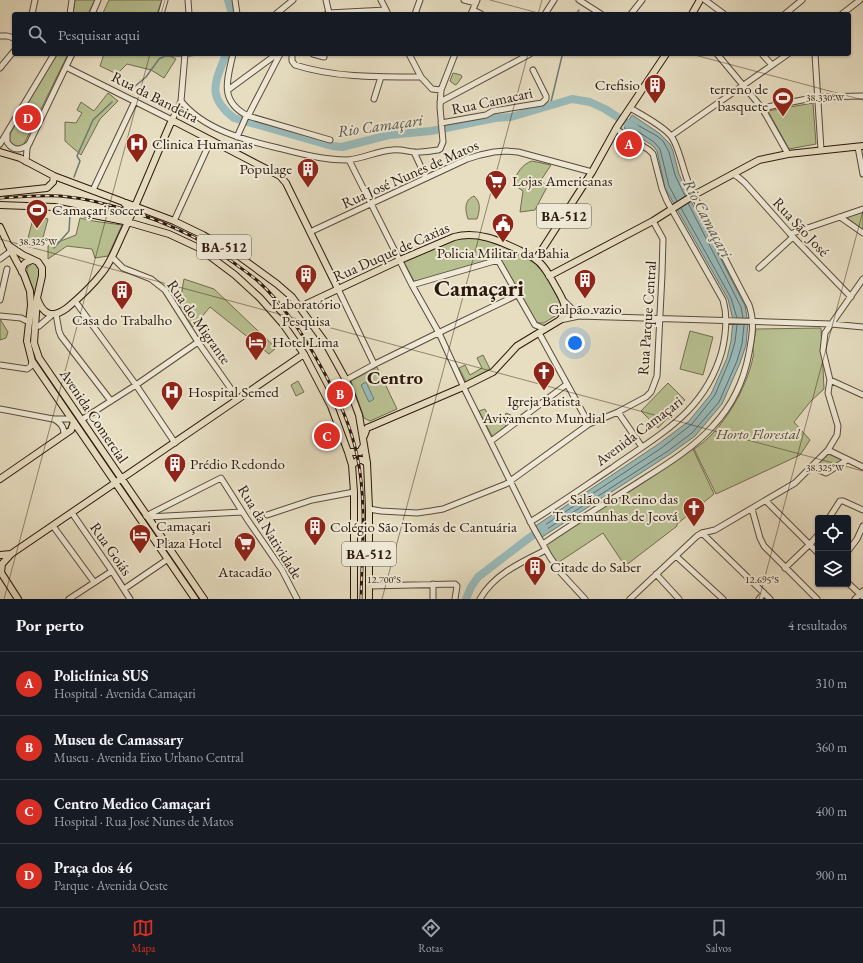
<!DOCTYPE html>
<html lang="pt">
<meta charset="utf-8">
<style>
body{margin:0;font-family:"EB Garamond",serif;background:#242831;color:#f1f3f6}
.controls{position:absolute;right:12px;bottom:12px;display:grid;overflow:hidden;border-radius:4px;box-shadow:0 1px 3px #0004}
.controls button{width:36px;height:36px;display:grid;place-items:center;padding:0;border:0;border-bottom:1px solid #363941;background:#171b24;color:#f1f3f6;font:20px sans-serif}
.you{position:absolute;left:575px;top:343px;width:14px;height:14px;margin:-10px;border:3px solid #fff;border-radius:50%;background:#1a73e8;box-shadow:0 0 0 6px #1a73e833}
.badge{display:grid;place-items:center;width:26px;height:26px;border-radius:50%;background:#d93025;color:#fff;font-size:13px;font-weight:700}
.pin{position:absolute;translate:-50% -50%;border:2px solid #fff;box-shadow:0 1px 4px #0006}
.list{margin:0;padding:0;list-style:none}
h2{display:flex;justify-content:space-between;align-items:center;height:52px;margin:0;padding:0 16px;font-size:17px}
h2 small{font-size:13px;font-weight:400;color:#9ea1a6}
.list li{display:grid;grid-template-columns:26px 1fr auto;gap:12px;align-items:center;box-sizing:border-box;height:64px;padding:0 16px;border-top:1px solid #363941}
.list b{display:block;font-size:15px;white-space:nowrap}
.list p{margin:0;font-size:13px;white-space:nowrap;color:#9ea1a6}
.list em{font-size:13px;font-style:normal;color:#9ea1a6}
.icon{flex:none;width:22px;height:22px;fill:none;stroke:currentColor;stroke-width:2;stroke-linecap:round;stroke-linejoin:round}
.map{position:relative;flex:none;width:863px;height:599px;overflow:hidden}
.search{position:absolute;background:#171b24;box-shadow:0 1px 3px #0004;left:12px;right:12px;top:12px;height:44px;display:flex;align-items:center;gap:10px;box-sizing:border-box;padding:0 14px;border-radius:4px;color:#9ea1a6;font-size:15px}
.sheet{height:308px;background:#171b24}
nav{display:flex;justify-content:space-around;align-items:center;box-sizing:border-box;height:56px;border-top:1px solid #363941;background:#171b24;font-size:11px;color:#9ea1a6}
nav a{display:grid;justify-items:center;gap:2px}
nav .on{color:#d93025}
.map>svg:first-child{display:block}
</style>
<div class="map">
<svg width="863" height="599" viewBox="0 0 863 599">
<rect width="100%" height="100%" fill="#e7dec2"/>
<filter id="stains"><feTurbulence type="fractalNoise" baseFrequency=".005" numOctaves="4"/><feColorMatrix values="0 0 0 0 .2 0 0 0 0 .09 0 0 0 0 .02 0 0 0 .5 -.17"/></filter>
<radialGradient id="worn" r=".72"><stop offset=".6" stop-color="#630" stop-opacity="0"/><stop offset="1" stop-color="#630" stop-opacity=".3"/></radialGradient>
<!-- green -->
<path fill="#b8c091" stroke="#726c4e" d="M75,0H95L88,14H73Z
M109,0H162L157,14H104L103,13Z
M55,54H68L24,144L21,147L14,146L9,140V136Z
M104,54H166L176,59L164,78L151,70L127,64L117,74L100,66Z
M453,73L461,75L462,77L457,84L455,85L450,81Z
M108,93L118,101L100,119L81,155L65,141V122L76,123L82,113L77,110L81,102L94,111Z
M813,103L816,144L789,149L768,111Z
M532,161L551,165L541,180L547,187L535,210L520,212L523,191L513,184C516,174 522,164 532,161Z
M474,196C481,202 480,210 477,219H468C465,210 464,200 474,196Z
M863,212V230L846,217Z
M34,215L48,219L41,245L27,242Z
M80,218L93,221L122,225L108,256L95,258L92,249L67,246L48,259V246L76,235Z
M473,237L497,243L537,264L546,276L562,306L560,313L544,323H536L500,258L421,280L414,281L403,260L458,238Z
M33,263L38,265L40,271L36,298L27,272V268Z
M184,279L214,289L276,348L269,354L210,307L193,327L179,308Z
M0,319L8,332L6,338L0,340Z
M821,328L824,389L811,401L794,422L810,440L800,455L716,494L694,449C722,432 747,388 753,357C754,354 753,351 753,348C754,342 755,335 756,329Z
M690,331L713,337L703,375L680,369Z
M483,355L490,369L466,382L459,368L465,365L470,375L482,368L477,358Z
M377,367L397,409L370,421L364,418L351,381Z
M298,381L304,392L296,396L291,385Z
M668,383L685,400L658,428L641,411Z
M485,409L490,419H492L493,422L502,425L506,413L513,416L504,423L507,428L493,438L479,411Z
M693,449L714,494L677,524V526L625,566L603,533L556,564L542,545Z
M829,454L842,460L826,471L819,463Z"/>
<!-- water -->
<path fill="#9bb" stroke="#6e7a75" d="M632,115L659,133L670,144L673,151L679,174L692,203L745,306L748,323L746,345L740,363L722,404L695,436L670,454L542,537L534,527L657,445L689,421L711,394L727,358L731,341L733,320L728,299L665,188L657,151L652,145L624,128Z
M366,382L374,399L369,402L361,385Z"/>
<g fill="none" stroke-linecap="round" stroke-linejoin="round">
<!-- shore -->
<path stroke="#636a64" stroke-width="1" d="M677,201L669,186L660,149L654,142L631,127L630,125L632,122L657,136L663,141L669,152L675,175L685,196
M688,203L741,307L743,318
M681,208L731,298L737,318
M737,325L735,342L730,359L715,395L692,424L660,449L542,527V531H544L668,451L692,433L719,402L737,361L742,344L744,325"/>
<!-- stream -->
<path stroke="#6e7a75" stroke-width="1.5" d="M576,14L579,10
M189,56L201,54
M134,87L146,77L159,59L165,56H181
M550,106L562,56
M74,177L80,161L77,156L93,120L112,102
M54,248L69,231L70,214"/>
<!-- river -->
<path stroke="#9bb" stroke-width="8" d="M228,0L232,14
M226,54C215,83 206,96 234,118L332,146L342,147L389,135L431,131L495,118L511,117L572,99L590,102L605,109L635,128
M466,599L471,587L478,577L529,538L544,528"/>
<!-- minor casing -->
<g stroke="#5c4a3a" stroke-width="7">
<path id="minor" d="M188,0L189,14
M235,0L237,14
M326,0L329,13
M381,0L388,14
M464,0L476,3
M579,0L601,14
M705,0L724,14
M473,10L481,14
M32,14L35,0
M70,14L72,0
M92,14L98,0
M161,14L165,0
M276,14L293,0
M327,14L329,13L386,10
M415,14L420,0
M471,14L477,0
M545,14L554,0
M631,14L642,0
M785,14L802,0
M842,14L860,0
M0,36H7L14,38
M233,54C227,81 219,101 248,116L330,140
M292,54V61L295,65C336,78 379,77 421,77
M313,54L324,57
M409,54L421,77L432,89L441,90
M717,54L762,108L788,154
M762,54L772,65
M815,54L821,150
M66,67L172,120L181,101L185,54
M0,68L14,51
M228,90L277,54
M374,99L381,77
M181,101C203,129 244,140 278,148C301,154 323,160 347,160C362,159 377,151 392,150C400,149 406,151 413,152C421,153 430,151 438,150L440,149L443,142L440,107L441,90L455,54
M440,102L530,54
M762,108L817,97L863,96
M441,123L486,115L493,111L542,103L546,99V96L533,70
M7,133V142C13,151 20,151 29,144
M671,136L788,54
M237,137L246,117L248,116L280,54
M0,144L54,54
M858,147L863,174
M414,152L426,178
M349,160L412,285L439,333L466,392L533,527L550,557L561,573L585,599
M26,162L27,148L72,54
M733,174L738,177L745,183L793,237L851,297
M93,190L135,101
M840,217L863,233
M174,221L211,140
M310,232L467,159L480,155L494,152L506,151L518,152L592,172
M790,234L863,209
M112,257L123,268L151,279L165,290L198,342L238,399
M0,259L11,251
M759,268L793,237
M412,285L498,260L535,325L545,329
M338,289L374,364
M0,300L7,269
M75,301L136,385L175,443
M564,301L576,313L582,315
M56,314L59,331L61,336L111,401
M0,316L21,318L29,322
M560,320L579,316L831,324L863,327
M39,326L53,314
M539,333L589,424
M0,365L27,369L31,366L32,361
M346,380L377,363L434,335L517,295
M830,380L863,395
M0,409L53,419H71
M618,412L642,447
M54,419C60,423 64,426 64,434
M81,420L136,385L198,342
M491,441L567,384
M828,450L863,467
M812,467L826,473L847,460
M766,501L818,553
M369,509L381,511L417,513L431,511L443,509L506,484L589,424L618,412L646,397L651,392L657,376L662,274L663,239L653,221
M752,509L760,538L764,546L817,599
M72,513L112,571L130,599
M267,515L312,500L354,492
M146,516L221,478L247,519L282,570L297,599
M148,517L242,512
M829,518L840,501H843L863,510
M530,522C558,505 585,486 612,468C660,434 705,412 722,351C726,334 728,317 723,300L667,201L662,189L653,154L649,150L616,129
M53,526L94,582
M702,533L770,599
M543,544C576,521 611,500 645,478C669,463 694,447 713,426C732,406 744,380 749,353C752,337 755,322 749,305C728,265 707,225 689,184C683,171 679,146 671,136C662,125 642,115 630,108
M848,551L857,539L863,526
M676,556L723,599
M785,568L810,544L818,535
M656,574L679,599
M848,583L863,597
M369,586L455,584L457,586L455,599
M124,589L168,559
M69,599L112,571
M433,599V584
M480,599C494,574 522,562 546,550
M630,599L697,536L702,533L715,530L795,483L828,450L837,435L838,426L828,393L830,380L823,351L825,333L863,279
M759,599L764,593
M855,599L863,591"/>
</g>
<!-- major casing -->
<g stroke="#2d180c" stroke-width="8">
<path id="major" d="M692,14L700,0
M0,152L20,158L54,176L174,221L203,235L236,254L277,284L292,297L325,342L346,380L359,415L367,463L369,509V599
M0,193L47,188L53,182L54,176
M0,205L54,207L124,221L169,234L199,248L235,275L260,298L283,324L304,354L331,406L348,452L352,465L354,492V599
M118,220L125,217L128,211L127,206L123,202
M0,227L11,251L24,275L30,291L31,305L27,341L32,361L195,599
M8,245L23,255L38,262L42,268V276L37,298L34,343L39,358L204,599
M536,259L592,172L617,127L666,54
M22,272C22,264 25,262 32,260
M549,276L653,221L694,195L759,160L788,154L863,146
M37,298C43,315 52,319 67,308C79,298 92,286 102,273C111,262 116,248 122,235C140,197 155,158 172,120L280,176L286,183L338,289
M300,307L400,260L454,237C477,231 498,240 519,250C524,253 531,255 535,259C545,265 551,279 557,289C563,300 569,308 560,320L517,346L493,372L463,387L367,428L364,436
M348,452H360L364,445
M352,465L358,460H362L367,463
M0,479L71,430L74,422
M0,555L11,554
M0,571L18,599
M1,573L2,564L11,554L304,354"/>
</g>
<!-- minor -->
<use href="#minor" stroke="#efead7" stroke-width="5"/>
<!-- major -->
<use href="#major" stroke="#e7dec2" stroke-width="6"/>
<!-- rail casing -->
<g stroke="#2d180c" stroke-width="3">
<path id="rail" d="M0,198C20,197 40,195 60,196C106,200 167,221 208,245C217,250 225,257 234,263C242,269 251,275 259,282C282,303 305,337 320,365C336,393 350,423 357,455C367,502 362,551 361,599"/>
</g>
<!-- rail -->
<use href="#rail" stroke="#efead7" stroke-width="1.5" stroke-dasharray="4.5" stroke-linecap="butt"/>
</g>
<!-- ticks -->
<path fill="none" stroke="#2d180c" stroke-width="1" stroke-opacity="0.45" d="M490,0L542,14M161,14L165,0M538,14L542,0M691,54L863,100M0,239L863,471M4,599L150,54M382,599L528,54M759,599L863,211"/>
<!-- icons -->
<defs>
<g id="building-pin" transform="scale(1.15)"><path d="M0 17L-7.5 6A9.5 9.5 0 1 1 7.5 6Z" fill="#8f2418" stroke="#efead7"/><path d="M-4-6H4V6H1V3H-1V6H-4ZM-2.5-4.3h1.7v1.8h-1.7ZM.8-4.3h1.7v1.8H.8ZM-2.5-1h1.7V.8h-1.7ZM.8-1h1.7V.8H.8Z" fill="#fff"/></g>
<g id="stadium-pin" transform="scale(1.15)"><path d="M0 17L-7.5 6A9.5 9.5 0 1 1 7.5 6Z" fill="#8f2418" stroke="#efead7"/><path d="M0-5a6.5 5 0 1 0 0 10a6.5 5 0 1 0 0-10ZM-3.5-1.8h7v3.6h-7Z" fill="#fff"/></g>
<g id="hospital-pin" transform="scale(1.15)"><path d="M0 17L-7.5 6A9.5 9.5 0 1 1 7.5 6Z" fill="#8f2418" stroke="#efead7"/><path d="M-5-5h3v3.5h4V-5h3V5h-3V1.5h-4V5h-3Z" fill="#fff"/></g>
<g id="supermarket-pin" transform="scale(1.15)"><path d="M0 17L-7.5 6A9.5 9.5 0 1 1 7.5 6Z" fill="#8f2418" stroke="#efead7"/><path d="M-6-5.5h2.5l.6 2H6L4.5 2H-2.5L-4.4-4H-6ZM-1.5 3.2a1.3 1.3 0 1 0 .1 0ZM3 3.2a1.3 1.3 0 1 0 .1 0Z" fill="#fff"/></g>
<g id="civic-pin" transform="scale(1.15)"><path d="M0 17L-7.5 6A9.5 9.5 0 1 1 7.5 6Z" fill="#8f2418" stroke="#efead7"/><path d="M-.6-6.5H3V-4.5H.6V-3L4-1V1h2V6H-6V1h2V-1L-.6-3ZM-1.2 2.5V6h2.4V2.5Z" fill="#fff"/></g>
<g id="hotel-pin" transform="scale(1.15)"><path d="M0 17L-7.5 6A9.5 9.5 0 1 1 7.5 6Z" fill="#8f2418" stroke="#efead7"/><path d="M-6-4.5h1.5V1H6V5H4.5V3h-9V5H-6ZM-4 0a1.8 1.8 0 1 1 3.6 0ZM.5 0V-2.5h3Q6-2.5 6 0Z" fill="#fff"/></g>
<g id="church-pin" transform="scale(1.15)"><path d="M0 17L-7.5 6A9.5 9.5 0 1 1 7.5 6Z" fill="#8f2418" stroke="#efead7"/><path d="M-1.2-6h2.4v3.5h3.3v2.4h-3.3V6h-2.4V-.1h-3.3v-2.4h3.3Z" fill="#fff"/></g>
</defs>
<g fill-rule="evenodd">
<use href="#building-pin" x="655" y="85"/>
<use href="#stadium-pin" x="783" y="98"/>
<use href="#hospital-pin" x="137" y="144"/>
<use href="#building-pin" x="308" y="169"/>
<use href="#supermarket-pin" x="496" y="181"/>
<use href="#stadium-pin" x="37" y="210"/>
<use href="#civic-pin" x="503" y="224"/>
<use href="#building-pin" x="306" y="275"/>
<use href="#building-pin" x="585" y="280"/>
<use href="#building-pin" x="122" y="291"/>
<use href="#hotel-pin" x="256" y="342"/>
<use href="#church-pin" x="544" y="372"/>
<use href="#hospital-pin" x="172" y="392"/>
<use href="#building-pin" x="175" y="464"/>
<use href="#church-pin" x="694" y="508"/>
<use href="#building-pin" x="315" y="527"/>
<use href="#hotel-pin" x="140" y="535"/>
<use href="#supermarket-pin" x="245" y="543"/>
<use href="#building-pin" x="535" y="567"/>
</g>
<g text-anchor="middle" stroke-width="4" stroke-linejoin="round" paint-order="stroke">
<!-- shield labels -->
<g fill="#efead7" stroke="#675749" stroke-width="1">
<rect x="537" y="204" width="54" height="24" rx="3"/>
<rect x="197" y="235" width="54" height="24" rx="3"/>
<rect x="342" y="542" width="54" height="24" rx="3"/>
</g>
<g font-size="14" font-weight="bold" fill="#2d180c">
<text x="564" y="221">BA-512</text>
<text x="224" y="252">BA-512</text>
<text x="369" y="559">BA-512</text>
</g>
<!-- poi labels -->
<g font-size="15" fill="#2d180c" stroke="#efead7" text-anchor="start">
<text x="640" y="90" text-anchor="end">Crefisio</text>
<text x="768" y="94" text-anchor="end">terreno de<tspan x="768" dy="17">basquete</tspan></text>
<text x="152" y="149">Clinica Humanas</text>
<text x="292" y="174" text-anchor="end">Populage</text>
<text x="512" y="186">Lojas Americanas</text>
<text x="52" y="215">Camaçari soccer</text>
<text x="503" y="258" text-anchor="middle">Policia Militar da Bahia</text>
<text x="306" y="309" text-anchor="middle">Laboratório<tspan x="306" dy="17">Pesquisa</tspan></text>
<text x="585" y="314" text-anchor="middle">Galpão vazio</text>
<text x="122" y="325" text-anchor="middle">Casa do Trabalho</text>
<text x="272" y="347">Hotel Lima</text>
<text x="188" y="397">Hospital Semed</text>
<text x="544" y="406" text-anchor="middle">Igreja Batista<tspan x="544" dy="17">Avivamento Mundial</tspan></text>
<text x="190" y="469">Prédio Redondo</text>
<text x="678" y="504" text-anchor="end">Salão do Reino das<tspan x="678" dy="17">Testemunhas de Jeová</tspan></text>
<text x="156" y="531">Camaçari<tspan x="156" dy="17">Plaza Hotel</tspan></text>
<text x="330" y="532">Colégio São Tomás de Cantuária</text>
<text x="550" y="572">Citade do Saber</text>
<text x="245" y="577" text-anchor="middle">Atacadão</text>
</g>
<!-- street labels -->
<g font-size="15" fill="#2d180c" stroke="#efead7">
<text transform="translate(155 97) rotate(27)" y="5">Rua da Bandeira</text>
<text transform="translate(492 101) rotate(-12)" y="5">Rua Camacari</text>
<text transform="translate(410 174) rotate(-24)" y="5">Rua José Nunes de Matos</text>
<text transform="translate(801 227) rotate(47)" y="5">Rua São José</text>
<text transform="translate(391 252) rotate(-24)" y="5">Rua Duque de Caxias</text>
<text transform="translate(647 318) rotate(-86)" y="5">Rua Parque Central</text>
<text transform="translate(199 322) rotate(55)" y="5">Rua do Migrante</text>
<text transform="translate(94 416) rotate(56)" y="5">Avenida Comercial</text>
<text transform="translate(639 431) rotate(-37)" y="5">Avenida Camaçari</text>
<text transform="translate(270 532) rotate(58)" y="5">Rua da Natividade</text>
<text transform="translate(111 549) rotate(55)" y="5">Rua Goiás</text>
</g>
<!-- park labels -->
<g font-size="15" font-style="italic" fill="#574a34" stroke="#efead7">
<text x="758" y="439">Horto Florestal</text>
</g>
<!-- water labels -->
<g font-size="16" font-style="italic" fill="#535149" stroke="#efead7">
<text transform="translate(380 125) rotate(-8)" y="6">Rio Camaçari</text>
<text transform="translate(708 218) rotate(62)" y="6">Rio Camaçari</text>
</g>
<!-- district labels -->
<g font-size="19" font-weight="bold" fill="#2d180c" stroke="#efead7">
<text x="395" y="384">Centro</text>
</g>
<!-- town labels -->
<g font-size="23" font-weight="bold" fill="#2d180c" stroke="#efead7">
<text x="479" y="296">Camaçari</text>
</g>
</g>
<g font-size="10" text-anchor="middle" fill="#2d180c" stroke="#efead7" stroke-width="4" stroke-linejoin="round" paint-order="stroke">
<text x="825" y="101">38.330°W</text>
<text x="38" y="245">38.325°W</text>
<text x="825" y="471">38.325°W</text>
<text x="384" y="583">12.700°S</text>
<text x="762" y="583">12.695°S</text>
</g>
<rect width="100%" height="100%" filter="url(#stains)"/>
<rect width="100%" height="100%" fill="url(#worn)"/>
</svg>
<div class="controls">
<button><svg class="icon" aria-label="locate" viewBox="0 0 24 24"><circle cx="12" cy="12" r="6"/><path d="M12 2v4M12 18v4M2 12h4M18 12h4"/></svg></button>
<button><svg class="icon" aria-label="layers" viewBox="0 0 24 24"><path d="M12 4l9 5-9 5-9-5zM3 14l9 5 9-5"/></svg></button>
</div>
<div class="you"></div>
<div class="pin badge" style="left:629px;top:144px">A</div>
<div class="pin badge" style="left:340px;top:394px">B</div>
<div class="pin badge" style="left:327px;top:436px">C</div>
<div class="pin badge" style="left:28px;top:118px">D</div>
<div class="search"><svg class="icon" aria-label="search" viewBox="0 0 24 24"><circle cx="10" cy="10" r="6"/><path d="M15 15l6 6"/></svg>Pesquisar aqui</div>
</div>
<section class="sheet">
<h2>Por perto<small>4 resultados</small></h2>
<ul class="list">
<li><span class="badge">A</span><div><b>Policlínica SUS</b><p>Hospital · Avenida Camaçari</p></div><em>310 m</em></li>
<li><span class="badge">B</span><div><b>Museu de Camassary</b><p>Museu · Avenida Eixo Urbano Central</p></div><em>360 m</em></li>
<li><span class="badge">C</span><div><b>Centro Medico Camaçari</b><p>Hospital · Rua José Nunes de Matos</p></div><em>400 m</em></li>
<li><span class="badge">D</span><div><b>Praça dos 46</b><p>Parque · Avenida Oeste</p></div><em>900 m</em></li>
</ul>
</section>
<nav>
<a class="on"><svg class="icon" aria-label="map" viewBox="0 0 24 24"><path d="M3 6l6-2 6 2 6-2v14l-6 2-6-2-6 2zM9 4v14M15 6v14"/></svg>Mapa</a>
<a><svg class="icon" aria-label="directions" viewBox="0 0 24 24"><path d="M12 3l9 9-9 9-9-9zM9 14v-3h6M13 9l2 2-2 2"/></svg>Rotas</a>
<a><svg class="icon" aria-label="saved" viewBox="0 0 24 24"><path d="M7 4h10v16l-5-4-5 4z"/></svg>Salvos</a>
</nav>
